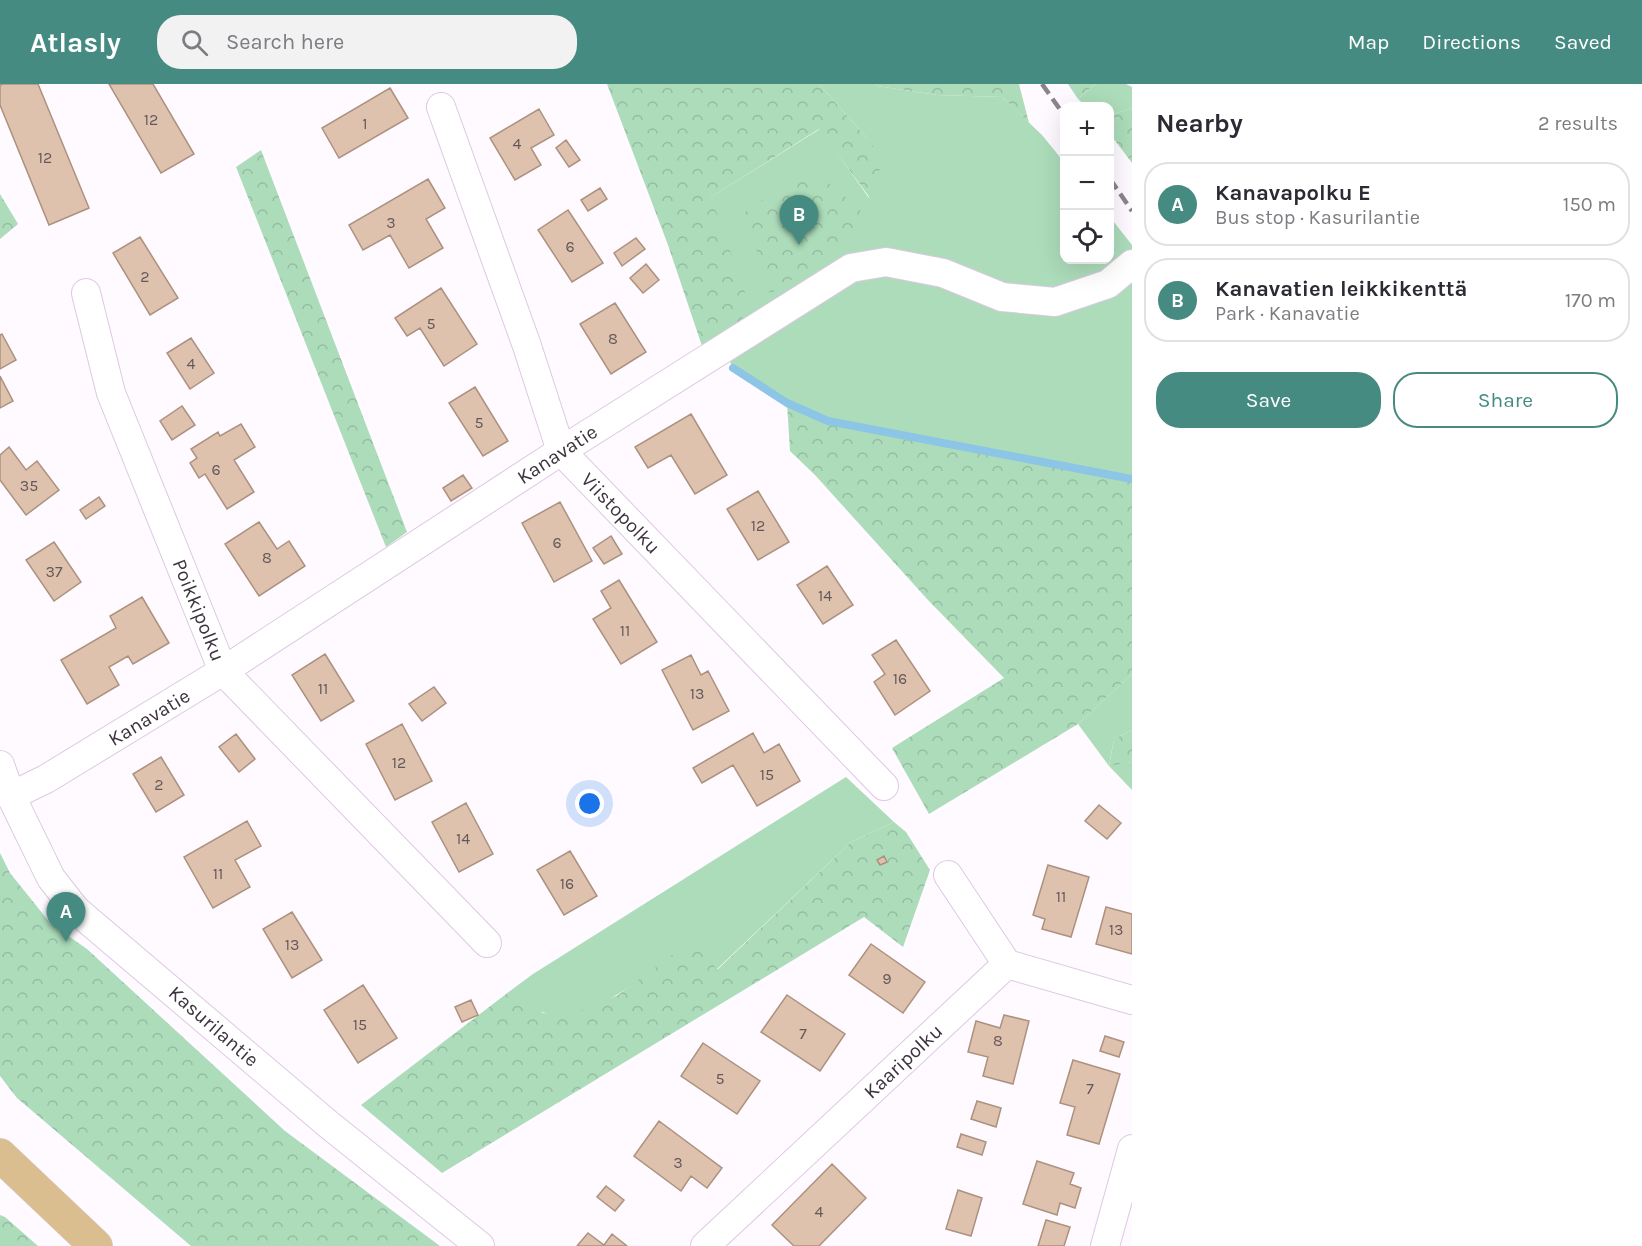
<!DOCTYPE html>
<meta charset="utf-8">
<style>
body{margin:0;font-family:Karla,sans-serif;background:#f2f2f3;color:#2b2b33}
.controls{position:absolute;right:18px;top:18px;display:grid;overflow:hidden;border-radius:12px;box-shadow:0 6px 24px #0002}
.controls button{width:54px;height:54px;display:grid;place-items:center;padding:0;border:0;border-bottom:2px solid #e1e1e2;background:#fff;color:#2b2b33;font:30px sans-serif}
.you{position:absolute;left:590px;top:720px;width:21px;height:21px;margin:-15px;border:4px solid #fff;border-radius:50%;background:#1a73e8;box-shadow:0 0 0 9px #1a73e833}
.badge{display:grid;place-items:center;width:39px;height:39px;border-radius:50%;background:#468b81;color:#fff;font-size:20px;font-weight:700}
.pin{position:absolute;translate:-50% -50px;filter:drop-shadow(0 2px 3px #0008)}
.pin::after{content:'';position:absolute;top:32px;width:21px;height:18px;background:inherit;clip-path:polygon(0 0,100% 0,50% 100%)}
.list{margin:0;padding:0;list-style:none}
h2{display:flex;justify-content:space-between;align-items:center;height:78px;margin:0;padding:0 24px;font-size:26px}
h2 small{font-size:20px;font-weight:400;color:#7c7c81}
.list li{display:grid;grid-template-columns:39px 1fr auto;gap:18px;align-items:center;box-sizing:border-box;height:84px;margin:0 12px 12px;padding:0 12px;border:2px solid #e1e1e2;border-radius:24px}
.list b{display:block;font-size:22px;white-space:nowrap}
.list p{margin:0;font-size:20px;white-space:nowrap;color:#7c7c81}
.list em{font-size:20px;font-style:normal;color:#7c7c81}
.actions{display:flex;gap:12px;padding:18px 24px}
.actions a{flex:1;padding:14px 0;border:2px solid #468b81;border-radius:24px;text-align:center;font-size:21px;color:#468b81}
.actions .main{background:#468b81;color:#fff}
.icon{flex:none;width:33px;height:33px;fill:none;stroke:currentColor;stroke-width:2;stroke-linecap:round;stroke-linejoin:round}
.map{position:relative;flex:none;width:1132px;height:1162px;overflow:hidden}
header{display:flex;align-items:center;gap:36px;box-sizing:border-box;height:84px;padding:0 30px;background:#468b81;color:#fff}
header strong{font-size:28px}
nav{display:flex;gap:33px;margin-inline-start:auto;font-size:21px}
.search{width:420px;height:54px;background:#f2f2f3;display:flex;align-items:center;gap:15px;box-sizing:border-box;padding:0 21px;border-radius:24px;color:#7c7c81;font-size:22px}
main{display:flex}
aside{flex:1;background:#fff}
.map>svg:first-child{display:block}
</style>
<header>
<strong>Atlasly</strong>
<div class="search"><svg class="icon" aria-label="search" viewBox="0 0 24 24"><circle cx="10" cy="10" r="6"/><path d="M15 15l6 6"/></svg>Search here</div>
<nav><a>Map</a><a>Directions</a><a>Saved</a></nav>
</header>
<main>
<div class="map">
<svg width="1132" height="1162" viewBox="0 0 1132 1162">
<defs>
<pattern id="forest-crowns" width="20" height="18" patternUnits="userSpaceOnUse" patternTransform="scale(1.5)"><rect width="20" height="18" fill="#acdcba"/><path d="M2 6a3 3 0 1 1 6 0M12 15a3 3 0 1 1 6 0" fill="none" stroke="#95bda1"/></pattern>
</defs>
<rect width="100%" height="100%" fill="#fefaff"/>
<!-- green -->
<path fill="#acdcba" d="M819,0H875L877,2L937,11L1002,13L1042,51L1064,78V176H1110V133L1132,161V395L828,337L787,319L733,284L724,264L711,113L820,45L869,114L867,54Z
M1095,0H1126L1132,3V24L1110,31V22H1086L1078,15Z
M1132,590V646L1114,655L1109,681L1132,678V706L1109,682L1078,640Z
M846,693L894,738L851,758L716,886L694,856C656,883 618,917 573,931C552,937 524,922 514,904L533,890Z"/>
<!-- forest -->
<path fill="url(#forest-crowns)" d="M607,0H819L867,54L883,76L870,114L819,45L711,113L750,222L724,264L702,262L668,161Z
M875,0H1019L1029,39L1002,13L937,11L877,2Z
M1068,0H1095L1078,15Z
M1132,24V79L1110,50V31Z
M261,66L407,448L386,463L236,83Z
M817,89L858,123L871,144L770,210L745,128L780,104Z
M0,110L18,140L0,155Z
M787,319L828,337L1132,395V590L1078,640L929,730L892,664L1004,594L928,516L815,391L790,367Z
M1132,646V678L1109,682L1114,655Z
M894,738L906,748L930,786L903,863L864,833L442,1089L361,1021L514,904L543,929L571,931L618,911L694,855L717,886L851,758Z
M0,769L10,789L51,840L87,865L285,1047L440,1162H191L17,1014L0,992Z
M0,1131L5,1133L38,1162H0Z"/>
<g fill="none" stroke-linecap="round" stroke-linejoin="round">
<!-- stream -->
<path stroke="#8cc5e5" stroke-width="8" d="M733,284L787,319L828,337L1132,395"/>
</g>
<!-- building -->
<path fill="#dec2ae" stroke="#ac917e" stroke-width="1.5" d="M3,0H38L89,124L49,141L0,21V1Z
M109,0H153L194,70L161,89Z
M390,4L408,34L339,74L322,44Z
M539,25L554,51L531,64L541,81L515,96L490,54Z
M566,56L580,76L569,83L556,64Z
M428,95L445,124L426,135L443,164L409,184L390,151L363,166L349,141Z
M600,104L607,115L588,127L581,116Z
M568,126L603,179L572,198L538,146Z
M140,153L178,214L150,231L113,169Z
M636,154L645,165L622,182L614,169Z
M646,180L659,196L643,209L630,194Z
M441,204L477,260L444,282L420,244L407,252L395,234Z
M615,219L646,268L611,290L580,240Z
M2,250L16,276L0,285V251Z
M191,254L214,289L190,305L167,269Z
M0,292L13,317L0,324Z
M475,303L508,357L483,372L449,319Z
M182,322L195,341L172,356L160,337Z
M691,330L727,391L695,410L671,371L648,384L635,363Z
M241,340L255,363L234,376L254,408L227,425L205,390L199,394L190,379L197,374L191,365L218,348L220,352Z
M9,363L26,386L37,377L59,406L26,431L0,396V371Z
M463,391L472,404L451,417L443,404Z
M758,407L789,458L758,476L727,425Z
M99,413L105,422L86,435L80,426Z
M560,418L592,477L554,498L522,439Z
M259,438L277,465L289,457L305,482L259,512L225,460Z
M611,452L622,470L604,480L593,464Z
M54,458L81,498L54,517L26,476Z
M827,482L853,521L823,540L797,501Z
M619,496L657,558L621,580L593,535L611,524L601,507Z
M142,513L169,559L133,580L128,572L109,583L119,601L87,620L61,576L116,544L110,532Z
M896,556L930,607L895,631L874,598L885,590L872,571Z
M325,570L354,617L321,637L292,591Z
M691,571L701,591L708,587L729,627L693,646L662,586Z
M434,603L446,619L422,637L409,620Z
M402,640L432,697L395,716L366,660Z
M753,649L764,669L779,660L800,697L757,722L733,681L702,699L693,684Z
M236,650L255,675L239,688L219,663Z
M161,673L184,711L156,728L133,690Z
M466,719L493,770L459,788L432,738Z
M1099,721L1121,739L1107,755L1085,737Z
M247,737L261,762L235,776L250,803L213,824L184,773Z
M570,767L597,812L564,831L537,786Z
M884,772L887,778L880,781L877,776Z
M1048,781L1089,793L1071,853L1042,845L1045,835L1033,831Z
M1106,823L1132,830V870L1096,860Z
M292,828L322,876L292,894L263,845Z
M871,860L925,898L903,929L849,891Z
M363,901L397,954L358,979L324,926Z
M787,911L845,950L820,987L761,948Z
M471,916L478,931L462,938L455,923Z
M1004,931L1029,937L1013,1000L983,992L988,973L968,968L976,937L1000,944Z
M1105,952L1124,958L1119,973L1100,967Z
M703,959L760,997L737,1030L681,992Z
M1073,976L1120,990L1099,1060L1067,1051L1075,1023L1060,1019Z
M977,1017L1001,1024L996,1043L971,1035Z
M659,1037L722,1084L707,1104L691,1092L681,1107L634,1072Z
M961,1050L986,1058L982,1071L957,1063Z
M1037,1077L1074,1089L1070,1100L1081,1104L1075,1124L1060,1119L1057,1131L1023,1120Z
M832,1080L866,1114L819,1162H794L772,1141Z
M606,1102L624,1116L615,1127L597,1113Z
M958,1106L982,1114L971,1152L946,1145Z
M1046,1136L1070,1143L1064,1162H1038Z
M588,1149L604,1161L612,1150L627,1162H577Z"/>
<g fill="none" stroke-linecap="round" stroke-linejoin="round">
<!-- minor casing -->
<g stroke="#dec8e2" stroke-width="30">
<path id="minor" d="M441,23L527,262L561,367L884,702
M86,209L111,309L223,587L487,859
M0,681L11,712L51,794L76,826L328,1040L480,1162
M11,712L46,695L223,587L561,367L851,184L886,178L943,189L1002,213L1055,218L1108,200L1132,180
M948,791L1007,880
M705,1162L1007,880L1132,916
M1105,1162L1132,1065"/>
</g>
<!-- major casing -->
<g stroke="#d8d6d8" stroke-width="34">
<path id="major" d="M0,1071L96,1162"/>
</g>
<!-- minor -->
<use href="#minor" stroke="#fff" stroke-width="28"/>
<!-- major -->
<use href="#major" stroke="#dabe8f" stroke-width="33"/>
<!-- rail -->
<path stroke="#8b848c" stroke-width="4.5" stroke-dasharray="12 6" stroke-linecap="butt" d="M1042,0L1064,31
M1110,95L1132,127"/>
</g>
<g text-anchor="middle" stroke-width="4.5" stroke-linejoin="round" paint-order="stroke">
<!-- number labels -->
<g font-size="16" fill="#65585a">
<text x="151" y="41">12</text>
<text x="365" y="45">1</text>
<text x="517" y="65">4</text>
<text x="45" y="79">12</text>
<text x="391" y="144">3</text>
<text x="570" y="168">6</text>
<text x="145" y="198">2</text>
<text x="431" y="245">5</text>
<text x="613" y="260">8</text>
<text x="191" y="285">4</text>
<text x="479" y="344">5</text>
<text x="216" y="391">6</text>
<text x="29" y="407">35</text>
<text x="758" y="447">12</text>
<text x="557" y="464">6</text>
<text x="267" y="479">8</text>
<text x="54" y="493">37</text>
<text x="825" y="517">14</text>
<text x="625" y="552">11</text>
<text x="900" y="600">16</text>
<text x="323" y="610">11</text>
<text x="697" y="615">13</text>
<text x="399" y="684">12</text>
<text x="767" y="696">15</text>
<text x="159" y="706">2</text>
<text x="463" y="760">14</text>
<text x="218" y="795">11</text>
<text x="567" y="805">16</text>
<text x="1061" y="818">11</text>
<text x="1116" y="851">13</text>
<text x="292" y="866">13</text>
<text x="887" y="900">9</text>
<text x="360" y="946">15</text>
<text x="803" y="955">7</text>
<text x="998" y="962">8</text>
<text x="720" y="1000">5</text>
<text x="1090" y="1010">7</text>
<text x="678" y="1084">3</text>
<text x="819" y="1133">4</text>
</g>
<!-- street labels -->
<g font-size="20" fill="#3d343e" stroke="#fff">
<text transform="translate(557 370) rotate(-33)" y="7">Kanavatie</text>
<text transform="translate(621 429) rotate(46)" y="7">Viistopolku</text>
<text transform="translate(199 526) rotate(68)" y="7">Poikkipolku</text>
<text transform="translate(149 633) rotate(-31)" y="7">Kanavatie</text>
<text transform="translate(214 942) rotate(41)" y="7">Kasurilantie</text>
<text transform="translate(903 977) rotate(-43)" y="7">Kaaripolku</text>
</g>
</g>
</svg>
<div class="controls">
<button>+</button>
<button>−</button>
<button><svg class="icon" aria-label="locate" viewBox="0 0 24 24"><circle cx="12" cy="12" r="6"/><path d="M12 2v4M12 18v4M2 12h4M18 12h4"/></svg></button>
</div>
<div class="you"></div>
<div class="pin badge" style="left:66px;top:858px">A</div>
<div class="pin badge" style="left:799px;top:161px">B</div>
</div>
<aside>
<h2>Nearby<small>2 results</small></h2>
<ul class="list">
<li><span class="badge">A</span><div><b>Kanavapolku E</b><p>Bus stop · Kasurilantie</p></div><em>150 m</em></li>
<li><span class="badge">B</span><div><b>Kanavatien leikkikenttä</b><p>Park · Kanavatie</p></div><em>170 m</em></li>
</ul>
<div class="actions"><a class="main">Save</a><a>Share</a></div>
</aside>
</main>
